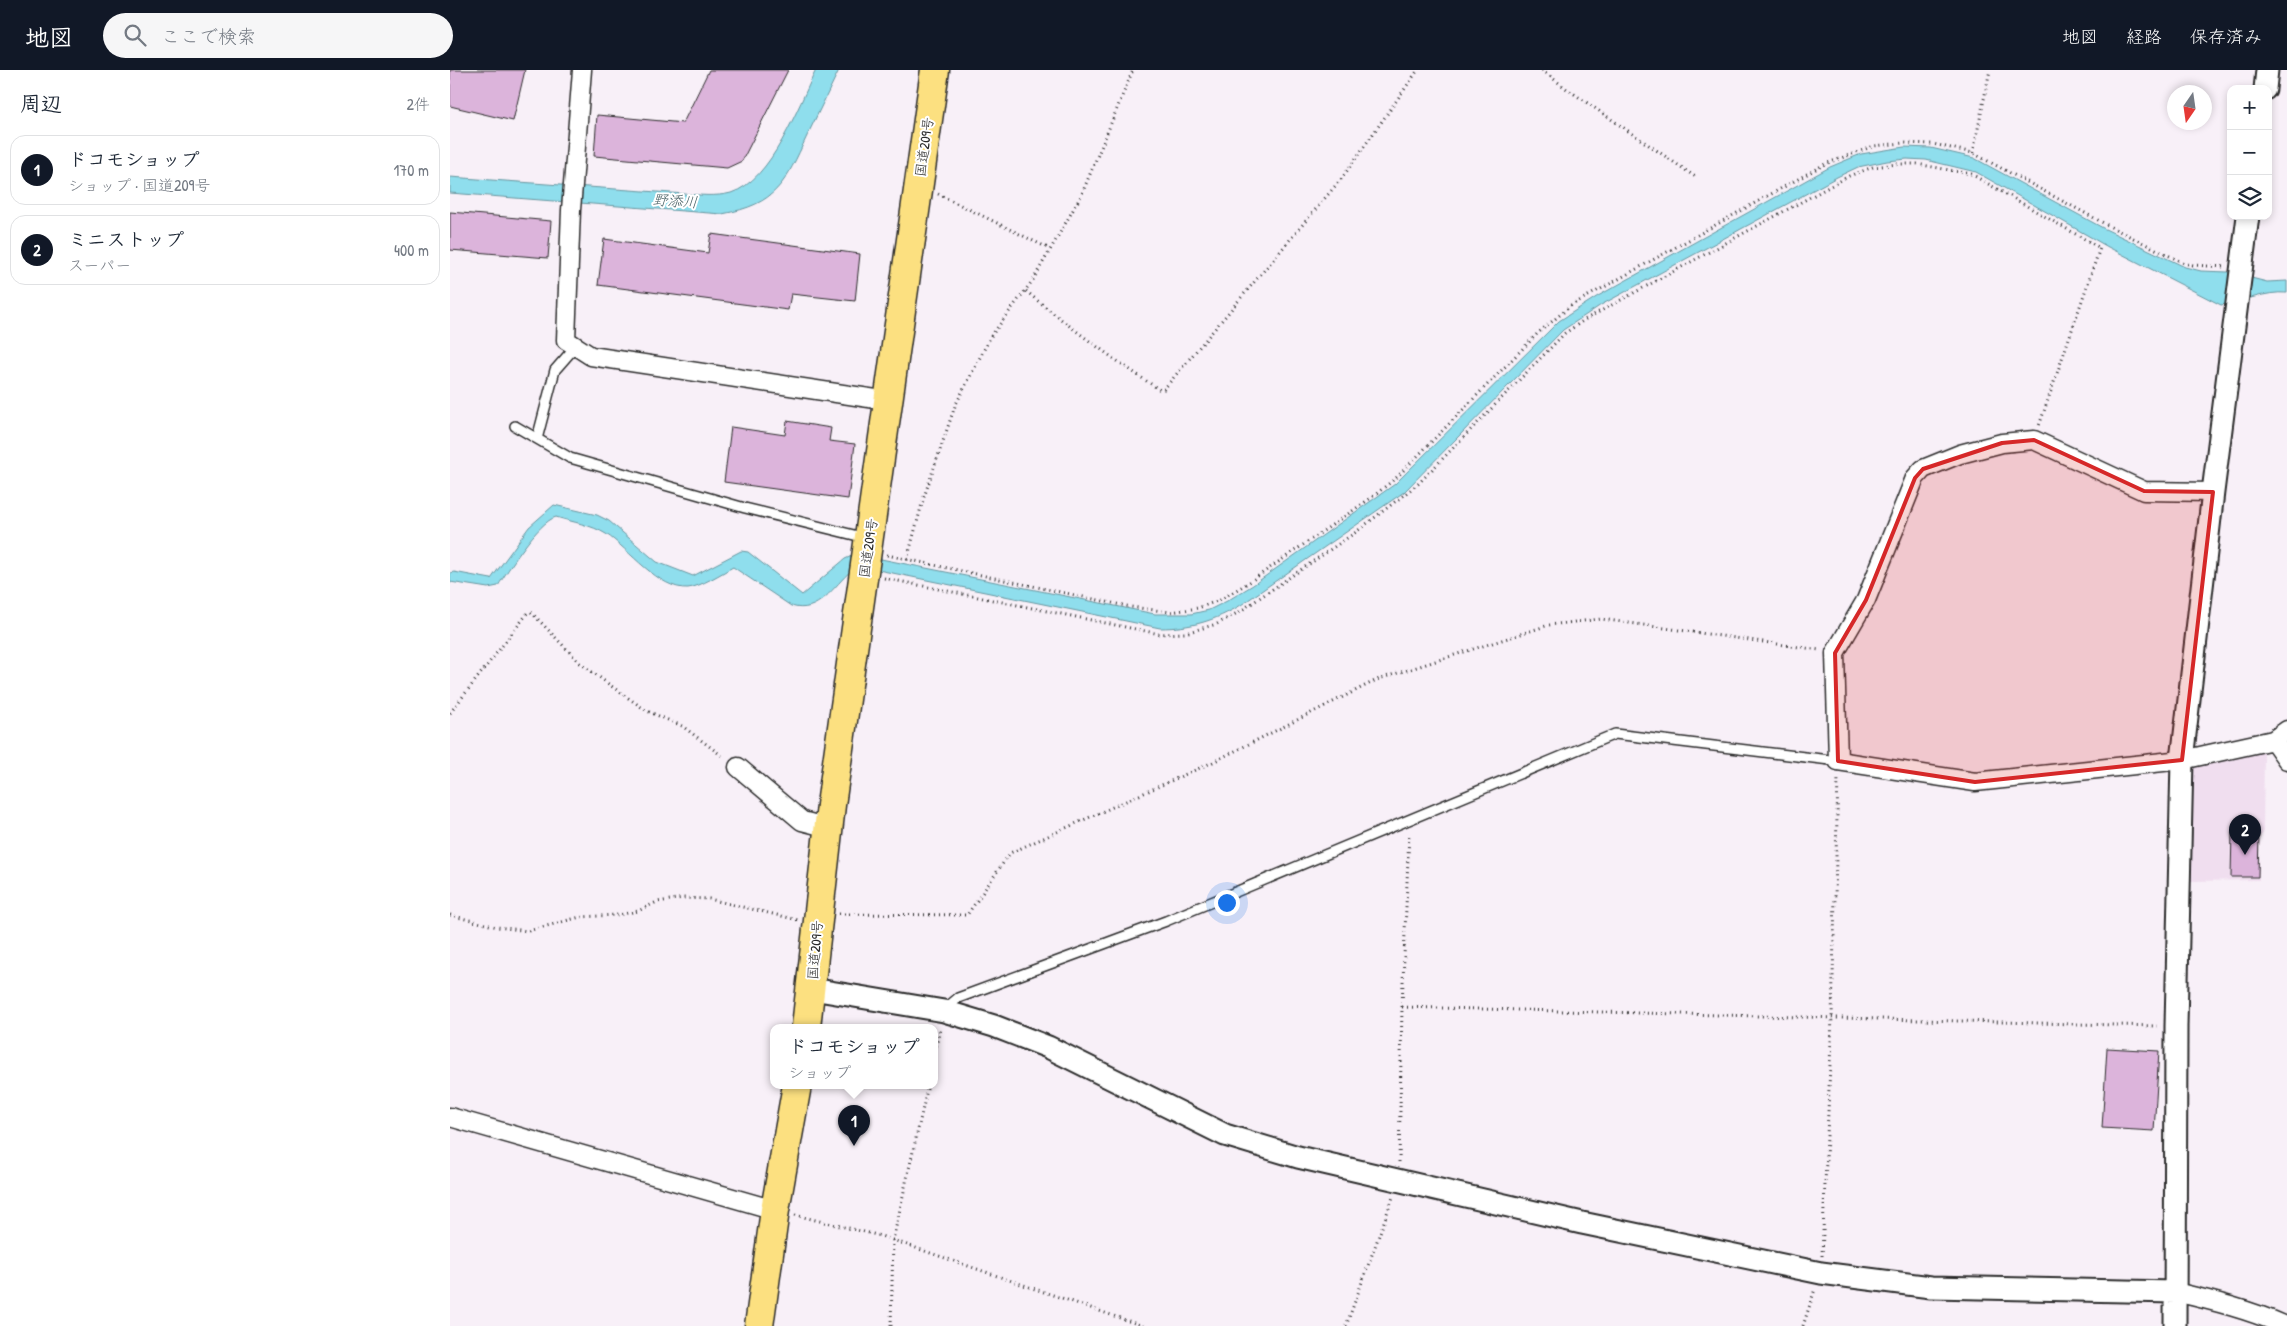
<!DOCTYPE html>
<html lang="ja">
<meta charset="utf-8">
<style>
body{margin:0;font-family:"Patrick Hand","Klee One",sans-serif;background:#f6f6f7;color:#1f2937}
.controls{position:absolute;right:15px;top:15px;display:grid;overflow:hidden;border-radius:10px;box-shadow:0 2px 8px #0003}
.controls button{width:45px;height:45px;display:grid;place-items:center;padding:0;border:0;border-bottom:1px solid #e0e1e3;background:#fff;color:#1f2937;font:25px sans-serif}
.compass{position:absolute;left:1717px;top:15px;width:45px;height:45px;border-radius:50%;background:#fff;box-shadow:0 2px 8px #0003;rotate:193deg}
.you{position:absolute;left:776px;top:832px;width:18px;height:18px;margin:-12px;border:4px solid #fff;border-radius:50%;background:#1a73e8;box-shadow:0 0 0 8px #1a73e833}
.badge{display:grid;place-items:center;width:32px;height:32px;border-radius:50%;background:#111827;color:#fff;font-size:16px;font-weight:700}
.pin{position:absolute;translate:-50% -41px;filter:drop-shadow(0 1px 2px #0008)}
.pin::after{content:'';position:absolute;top:26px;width:18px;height:15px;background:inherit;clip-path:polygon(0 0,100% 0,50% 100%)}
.popup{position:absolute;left:320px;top:954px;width:168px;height:65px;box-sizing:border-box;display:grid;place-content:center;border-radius:10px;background:#fff;filter:drop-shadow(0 1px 4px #0005);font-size:16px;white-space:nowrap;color:#747a83}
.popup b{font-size:19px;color:#1f2937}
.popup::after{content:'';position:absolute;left:50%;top:100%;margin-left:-10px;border:10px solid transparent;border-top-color:#fff}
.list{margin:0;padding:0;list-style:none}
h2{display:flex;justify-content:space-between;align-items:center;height:65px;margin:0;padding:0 20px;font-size:21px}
h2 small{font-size:16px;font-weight:400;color:#747a83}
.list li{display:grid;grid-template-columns:32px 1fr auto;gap:15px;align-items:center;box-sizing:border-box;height:70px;margin:0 10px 10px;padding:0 10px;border:1px solid #e0e1e3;border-radius:15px}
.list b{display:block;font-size:19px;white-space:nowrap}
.list p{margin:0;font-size:16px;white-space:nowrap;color:#747a83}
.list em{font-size:16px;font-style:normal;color:#747a83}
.icon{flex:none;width:28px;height:28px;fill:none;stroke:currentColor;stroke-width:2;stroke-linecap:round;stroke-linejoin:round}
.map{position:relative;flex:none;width:1837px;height:1256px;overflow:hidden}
header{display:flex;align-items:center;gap:30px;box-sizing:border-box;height:70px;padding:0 25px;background:#111827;color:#fff}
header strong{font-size:24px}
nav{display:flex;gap:28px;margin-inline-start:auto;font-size:18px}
.search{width:350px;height:45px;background:#f6f6f7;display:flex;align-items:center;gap:12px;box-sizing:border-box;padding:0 18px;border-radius:28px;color:#747a83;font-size:19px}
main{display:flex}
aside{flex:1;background:#fff}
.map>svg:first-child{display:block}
</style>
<header>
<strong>地図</strong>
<div class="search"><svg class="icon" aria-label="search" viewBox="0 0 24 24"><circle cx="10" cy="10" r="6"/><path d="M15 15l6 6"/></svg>ここで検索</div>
<nav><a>地図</a><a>経路</a><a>保存済み</a></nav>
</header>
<main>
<aside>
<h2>周辺<small>2件</small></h2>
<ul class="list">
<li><span class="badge">1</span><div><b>ドコモショップ</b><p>ショップ · 国道209号</p></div><em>170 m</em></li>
<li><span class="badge">2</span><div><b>ミニストップ</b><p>スーパー</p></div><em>400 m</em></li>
</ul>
</aside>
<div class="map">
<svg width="1837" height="1256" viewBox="0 0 1837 1256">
<rect width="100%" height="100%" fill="#f8f0f8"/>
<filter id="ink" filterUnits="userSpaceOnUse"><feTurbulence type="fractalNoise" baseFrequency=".02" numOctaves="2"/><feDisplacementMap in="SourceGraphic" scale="10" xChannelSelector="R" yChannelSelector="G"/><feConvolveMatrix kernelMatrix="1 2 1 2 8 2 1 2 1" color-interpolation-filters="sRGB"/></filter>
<g filter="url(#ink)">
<!-- built -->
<path fill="#f0deef" d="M1814,682L1813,764L1810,766L1809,810L1739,811L1737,704L1744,695Z"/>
<!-- water -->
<path fill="#8fdeed" stroke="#67969f" d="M366,0H389C378,22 368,44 357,66C335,113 327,134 272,144L0,123V107L235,124C250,125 266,127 281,123C322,110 348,36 366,0Z
M1454,77L1481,78L1524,88L1653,158L1735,197L1751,201L1778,202L1817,212L1837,211V223C1815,221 1793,232 1771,235L1658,177L1526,102L1476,90L1457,89L1437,91L1408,97L1387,107L1151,235L1113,260L954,422L791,535C765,551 740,558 710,558L428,500H402C383,516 369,545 341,536L283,497C272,503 250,517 238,518C209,520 179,479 156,464C142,455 122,452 106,447C88,452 58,500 48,516L38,518L0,512V503L4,502L41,509L79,457L104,435L147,445L159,451L207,492L243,506L291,481L298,482L352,525L395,489L404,485L426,488L705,544H741L759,540L777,531L803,515L945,414L1109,251L1148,226L1380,97L1411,84Z"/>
<!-- building -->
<path fill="#dcb4db" stroke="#2b2b2b" d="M0,0H75L63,51L0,36Z
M259,0H338L292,91L277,98L144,86L147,45L233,53Z
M0,142L101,151L98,188L0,180Z
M261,164L410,184L405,231L341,224L338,240L148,215L154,169L258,183Z
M337,351L381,358L379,371L405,374L398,429L274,412L281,357L335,365Z
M1782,762L1809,763L1808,807H1781Z
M1657,978L1709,981L1704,1061L1652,1058Z"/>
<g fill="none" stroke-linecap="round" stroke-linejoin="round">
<!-- service casing -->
<g stroke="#2b2b2b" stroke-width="12">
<path id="service" d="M65,356L120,388L295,438L416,468
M87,369L105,300L126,276
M495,939L508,928L716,851L1165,664L1388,691"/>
</g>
<!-- minor casing -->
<g stroke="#2b2b2b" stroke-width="21">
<path id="minor" d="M132,0L121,140L116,270L141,286L439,331
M1763,422L1694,421L1584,370L1552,373L1510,384L1473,399L1465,408L1416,530L1385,583L1388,691L1525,712L1732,690L1823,670L1837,660
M1823,670L1837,690
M288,697L352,751L379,758
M0,1047L325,1140
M1725,1222C1764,1231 1800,1240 1836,1256"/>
</g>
<!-- tertiary casing -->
<g stroke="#2b2b2b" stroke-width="25">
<path id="tertiary" d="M1815,19L1817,0
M362,919L494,941L544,956L598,977L775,1065L848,1087L1132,1153L1371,1203L1481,1217L1725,1222
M1725,1256L1726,956L1732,690L1763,422L1798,146"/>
</g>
<!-- trunk casing -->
<g stroke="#2b2b2b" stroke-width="31">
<path id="trunk" d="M356,957L381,735L485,0
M309,1256L325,1140L347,1015"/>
</g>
<!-- path -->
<path stroke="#2b2b2b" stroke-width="3" stroke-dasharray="1 4" stroke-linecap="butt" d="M1092,0L1117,19L1247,108
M1523,83L1540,0
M488,124L600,179
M576,221C619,257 663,289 710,320L714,319L892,108L968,0
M437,485L681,537L721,542L748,538L770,530L801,511L921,428L947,407L1088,263L1122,235L1375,94L1424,76L1453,73L1483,74L1523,83L1661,157L1734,193L1743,195L1774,197
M457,490L473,430L505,336L541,266L583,210L631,126L683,0
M434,508L710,564L735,563L767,554L789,542L906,462L968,414L1115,263L1136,249L1399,106L1423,97L1447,94H1467L1521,104L1650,178L1589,356
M0,643L77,544L81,542L130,593L164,618L197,641L232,656L275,688
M389,844L517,845L560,783L763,692L929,609L1099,555L1151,549L1370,580
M0,845L47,857L78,861L130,847L168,845L188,841L207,832L233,828L259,829L348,850
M952,937L1707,956
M484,986L490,959
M949,1092L952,937L959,763
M345,1145L431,1166L693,1256
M1372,1186L1382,947L1388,707
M441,1256L443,1170L478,1015
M896,1256L943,1127
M1353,1256L1365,1219"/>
<!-- service -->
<use href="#service" stroke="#fff" stroke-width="9"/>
<!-- minor -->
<use href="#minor" stroke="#fff" stroke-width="18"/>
<!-- tertiary -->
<use href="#tertiary" stroke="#fff" stroke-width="21"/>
<!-- trunk -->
<use href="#trunk" stroke="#fce080" stroke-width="28"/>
</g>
</g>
<!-- marked area -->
<path fill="#d62828" fill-opacity="0.2" stroke="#d62828" stroke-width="4" stroke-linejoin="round" d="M1584,370L1694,421L1763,422L1732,690L1525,712L1388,691L1385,583L1416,530L1465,408L1473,399L1552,373Z"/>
<g text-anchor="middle" stroke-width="4" stroke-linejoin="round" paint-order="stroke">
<!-- street labels -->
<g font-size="14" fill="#2b2b2b" stroke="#fff">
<text transform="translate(474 77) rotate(-82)" y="5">国道209号</text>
<text transform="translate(418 478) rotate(-82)" y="5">国道209号</text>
<text transform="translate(365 880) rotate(-85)" y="5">国道209号</text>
</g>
<!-- water labels -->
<g font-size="15" font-style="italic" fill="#496165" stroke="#fff">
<text transform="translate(225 131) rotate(4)" y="5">野添川</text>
</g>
</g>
</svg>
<div class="controls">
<button>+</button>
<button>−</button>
<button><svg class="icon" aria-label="layers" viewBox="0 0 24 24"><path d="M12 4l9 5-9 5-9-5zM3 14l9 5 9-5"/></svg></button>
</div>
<svg class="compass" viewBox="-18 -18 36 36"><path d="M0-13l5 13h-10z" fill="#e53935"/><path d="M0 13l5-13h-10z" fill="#747a83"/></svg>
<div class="you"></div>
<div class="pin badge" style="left:404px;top:1076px">1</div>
<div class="popup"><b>ドコモショップ</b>ショップ</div>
<div class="pin badge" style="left:1795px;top:785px">2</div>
</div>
</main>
